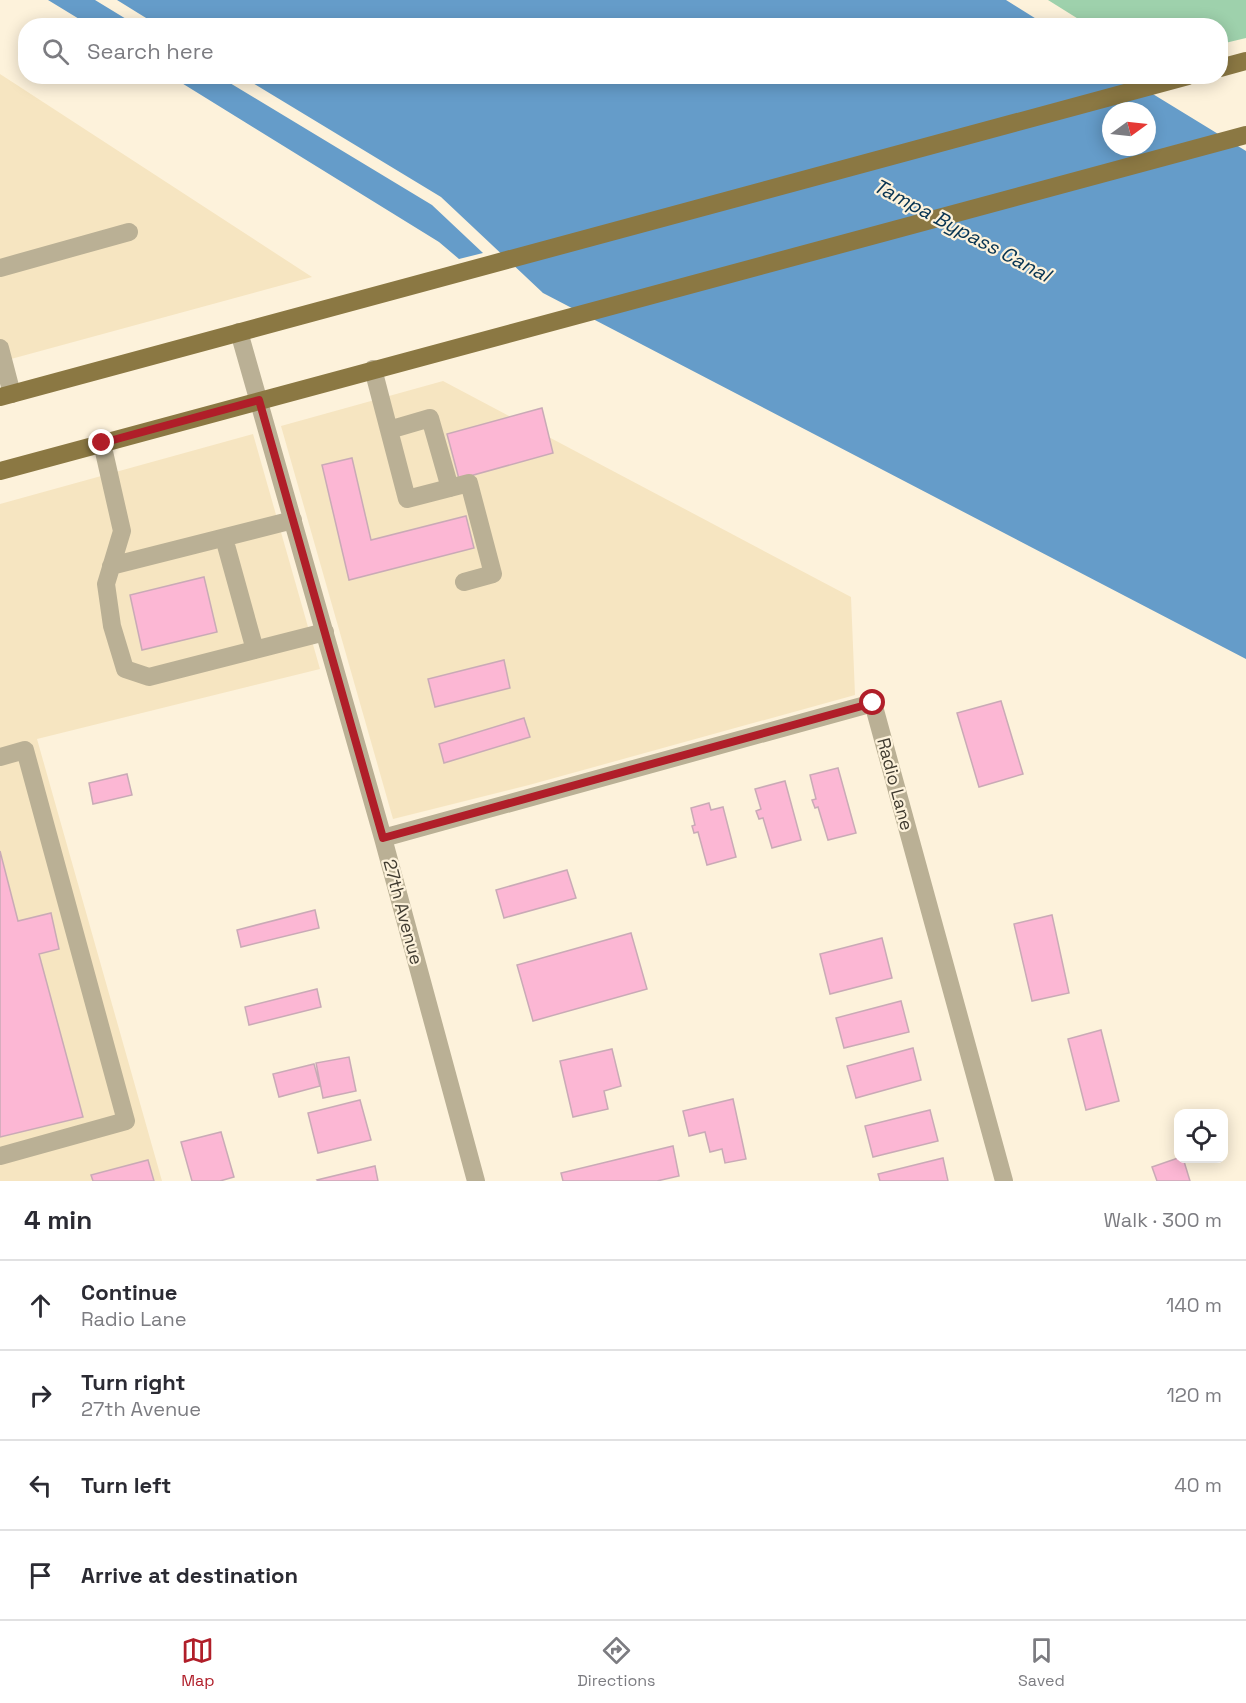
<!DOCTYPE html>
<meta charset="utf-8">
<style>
body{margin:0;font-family:"Space Grotesk",sans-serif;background:#f2f2f3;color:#2b2b33}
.controls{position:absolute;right:18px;bottom:18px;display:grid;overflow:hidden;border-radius:12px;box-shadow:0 3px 15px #0003}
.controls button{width:54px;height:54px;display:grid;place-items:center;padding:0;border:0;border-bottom:2px solid #e1e1e2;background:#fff;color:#2b2b33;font:30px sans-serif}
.compass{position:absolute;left:1102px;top:102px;width:54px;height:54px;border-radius:50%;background:#fff;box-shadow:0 3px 15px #0003;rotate:75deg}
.stop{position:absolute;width:18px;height:18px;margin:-14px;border:4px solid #b01e29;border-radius:50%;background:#fff}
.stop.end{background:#b01e29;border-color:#fff;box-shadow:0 2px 6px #0008}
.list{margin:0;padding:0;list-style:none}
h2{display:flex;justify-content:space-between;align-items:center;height:78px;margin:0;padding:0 24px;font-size:26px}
h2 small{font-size:20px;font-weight:400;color:#7c7c81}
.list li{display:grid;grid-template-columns:39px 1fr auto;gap:18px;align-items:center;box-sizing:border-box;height:90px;padding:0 24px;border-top:2px solid #e1e1e2}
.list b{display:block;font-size:22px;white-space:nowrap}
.list p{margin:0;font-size:20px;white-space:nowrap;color:#7c7c81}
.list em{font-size:20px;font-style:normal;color:#7c7c81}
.icon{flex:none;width:33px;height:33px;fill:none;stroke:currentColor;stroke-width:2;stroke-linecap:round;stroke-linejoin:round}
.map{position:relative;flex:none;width:1246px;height:1181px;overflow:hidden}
.search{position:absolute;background:#fff;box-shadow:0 3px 15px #0003;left:18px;right:18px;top:18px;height:66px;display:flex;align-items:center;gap:15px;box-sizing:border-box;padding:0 21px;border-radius:24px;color:#7c7c81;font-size:22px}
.sheet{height:438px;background:#fff}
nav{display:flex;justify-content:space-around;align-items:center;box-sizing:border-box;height:84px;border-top:2px solid #e1e1e2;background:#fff;font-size:16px;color:#7c7c81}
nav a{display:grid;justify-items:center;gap:3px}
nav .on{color:#b01e29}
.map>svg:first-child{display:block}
</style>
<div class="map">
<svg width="1246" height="1181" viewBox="0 0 1246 1181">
<rect width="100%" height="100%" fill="#fdf2db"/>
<!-- built -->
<path fill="#f6e5c1" d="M0,74L312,277L0,362Z
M443,381L851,597L855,695L529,785L393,819L281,426Z
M253,434L320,669L37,739L162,1181H0V504Z"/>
<!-- green -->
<path fill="#9ed1ac" d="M1048,0H1246V38L1221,44L1220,26L1088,25Z"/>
<!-- water -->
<path fill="#659cc9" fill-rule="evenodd" d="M48,0H95L136,25H89Z
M117,0H1006L1046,25L159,26Z
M172,77H220L432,205L483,253L459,259L439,242Z
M243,77H1125L1246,151V659L543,293L441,197ZM1111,111H1147V147H1111Z"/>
<!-- building -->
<path fill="#fcb7d4" stroke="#c9aab6" stroke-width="1.5" d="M542,408L553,453L459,479L447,434Z
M352,458L371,540L466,516L474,548L349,580L322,465Z
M204,577L217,632L142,650L130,595Z
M504,660L510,688L435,707L428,679Z
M1001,701L1023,774L979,787L957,713Z
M524,718L530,737L444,763L439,744Z
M838,768L856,833L828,840L818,807L815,808L812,800L816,799L810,775Z
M127,774L132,795L93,804L89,783Z
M785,781L801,840L772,848L763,818L759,819L756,811L761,809L755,789Z
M709,803L711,810L723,807L736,857L707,865L698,832L694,833L692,826L695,825L691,808Z
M0,851L18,921L51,913L59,949L39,954L83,1117L0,1137Z
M567,870L576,898L504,918L496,890Z
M315,910L319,928L241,947L237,930Z
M1052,915L1069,993L1032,1001L1014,924Z
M631,933L647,989L533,1021L517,965Z
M882,938L892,978L830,994L820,954Z
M317,989L321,1007L249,1025L245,1007Z
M901,1001L909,1032L844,1048L836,1018Z
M1101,1030L1119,1101L1086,1110L1068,1039Z
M913,1048L921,1080L856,1098L847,1066Z
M612,1049L621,1086L604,1091L608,1109L573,1117L560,1061Z
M349,1057L356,1091L323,1098L316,1063Z
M314,1064L320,1086L279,1097L273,1074Z
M733,1099L746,1159L725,1163L722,1149L710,1152L705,1132L689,1136L683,1111Z
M360,1100L371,1140L318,1153L308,1113Z
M930,1110L938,1141L873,1157L865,1126Z
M221,1132L234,1177L220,1181H192L181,1142Z
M673,1146L679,1176L657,1181H563L561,1173Z
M943,1158L948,1181H880L878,1174Z
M1178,1158H1183L1190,1181H1157L1152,1167Z
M148,1160L154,1181H93L91,1175Z
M375,1166L378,1181H318L317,1180Z"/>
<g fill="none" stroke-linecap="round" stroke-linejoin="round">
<!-- minor -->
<path stroke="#bab095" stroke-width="18" d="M0,268L129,232
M239,332L383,838L476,1181
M0,348L12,394
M373,369L407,499L469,483L493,574L464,582
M389,430L430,418L450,488
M102,443L122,531L106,584L112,626L125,669L149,677L325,632
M224,538L255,650
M111,566L293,520
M0,757L25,750L126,1121L0,1156
M383,838L873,703L1004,1181"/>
<!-- major -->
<path stroke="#8b7843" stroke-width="18" d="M1220,68L1246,61
M0,397L1188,76
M0,471L1246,135"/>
</g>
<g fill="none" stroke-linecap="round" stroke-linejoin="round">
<!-- route -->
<path stroke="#b01e29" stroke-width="8" d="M102,443L259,400L383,838L873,703"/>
</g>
<g text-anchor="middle" stroke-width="4.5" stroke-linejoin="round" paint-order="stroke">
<!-- street labels -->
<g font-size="18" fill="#413c31" stroke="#fdf2db">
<text transform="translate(895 784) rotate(75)" y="6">Radio Lane</text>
<text transform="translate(403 912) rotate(75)" y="6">27th Avenue</text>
</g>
<!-- water labels -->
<g font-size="20" font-style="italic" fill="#063351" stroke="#fdf2db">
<text transform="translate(962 230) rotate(28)" y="7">Tampa Bypass Canal</text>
</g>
</g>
</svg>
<div class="controls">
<button><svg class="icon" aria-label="locate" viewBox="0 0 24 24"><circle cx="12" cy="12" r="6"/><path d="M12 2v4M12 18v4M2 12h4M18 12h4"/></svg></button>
</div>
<svg class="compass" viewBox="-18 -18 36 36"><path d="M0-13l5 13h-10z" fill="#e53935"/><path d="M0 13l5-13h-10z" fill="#7c7c81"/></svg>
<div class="stop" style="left:873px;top:703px"></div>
<div class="stop end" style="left:102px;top:443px"></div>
<div class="search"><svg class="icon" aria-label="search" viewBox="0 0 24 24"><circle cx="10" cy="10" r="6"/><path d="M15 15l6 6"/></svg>Search here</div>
</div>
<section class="sheet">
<h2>4 min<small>Walk · 300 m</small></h2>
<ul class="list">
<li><svg class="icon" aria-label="ahead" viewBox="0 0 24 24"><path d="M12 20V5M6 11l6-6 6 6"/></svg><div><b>Continue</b><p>Radio Lane</p></div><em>140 m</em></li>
<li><svg class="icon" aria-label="right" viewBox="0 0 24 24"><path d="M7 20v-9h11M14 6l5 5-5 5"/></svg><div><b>Turn right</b><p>27th Avenue</p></div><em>120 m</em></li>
<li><svg class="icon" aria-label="left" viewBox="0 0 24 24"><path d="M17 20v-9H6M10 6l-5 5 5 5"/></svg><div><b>Turn left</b></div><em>40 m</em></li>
<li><svg class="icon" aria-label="arrive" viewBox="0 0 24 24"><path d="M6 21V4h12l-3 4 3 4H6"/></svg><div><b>Arrive at destination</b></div></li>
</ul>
</section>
<nav>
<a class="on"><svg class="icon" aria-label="map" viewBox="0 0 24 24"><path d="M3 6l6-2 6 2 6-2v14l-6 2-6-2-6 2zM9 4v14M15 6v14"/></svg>Map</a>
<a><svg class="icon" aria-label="directions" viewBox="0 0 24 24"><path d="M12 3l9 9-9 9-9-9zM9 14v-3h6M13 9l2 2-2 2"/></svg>Directions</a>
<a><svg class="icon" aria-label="saved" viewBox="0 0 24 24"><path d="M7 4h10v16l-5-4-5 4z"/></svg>Saved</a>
</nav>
